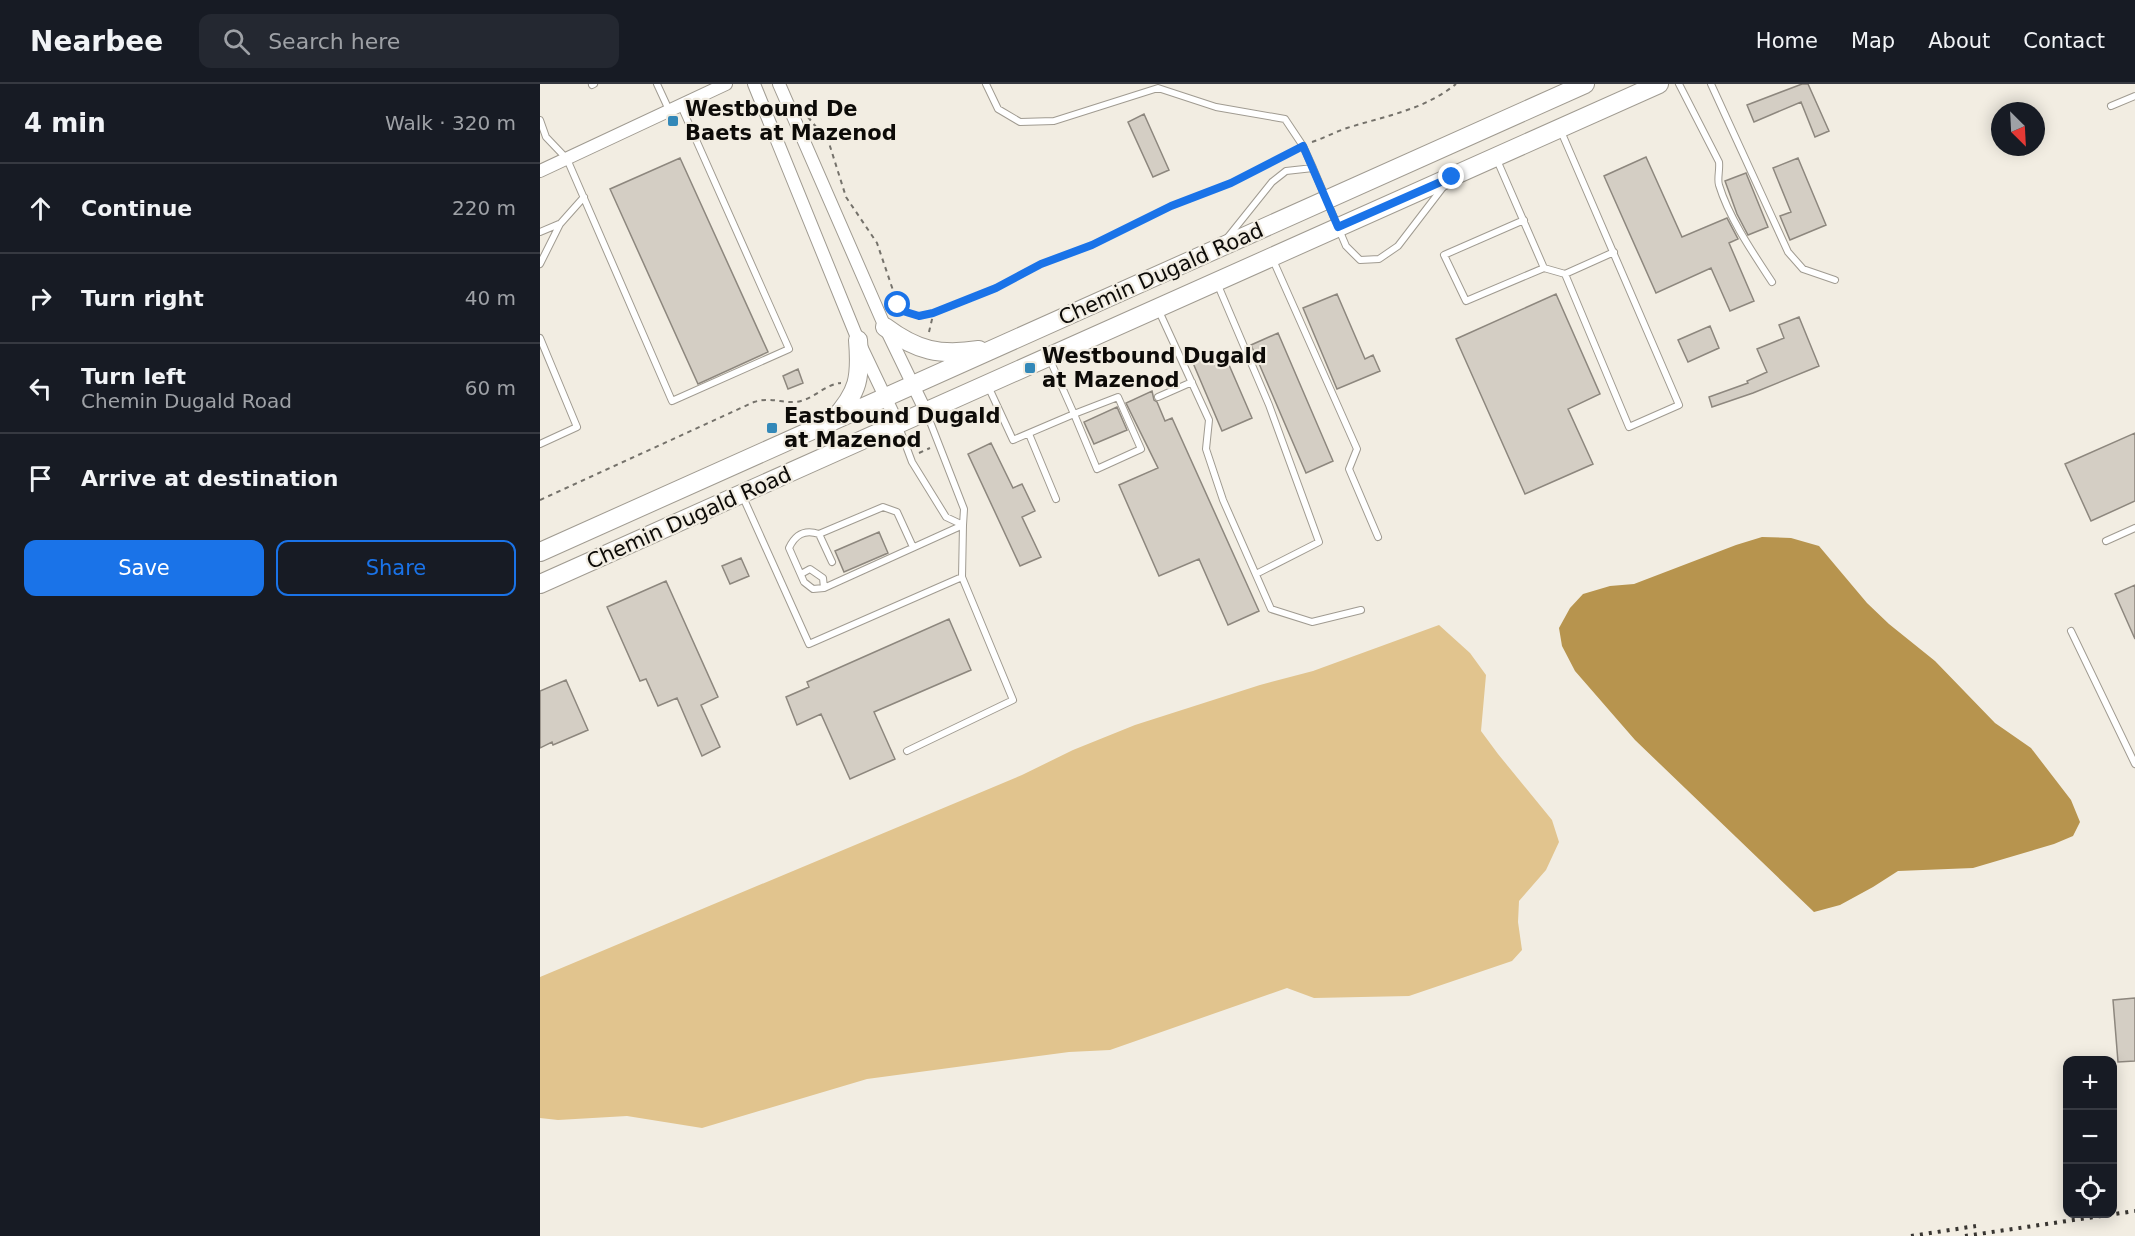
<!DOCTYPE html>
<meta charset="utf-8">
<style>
body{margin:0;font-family:"DejaVu Sans",sans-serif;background:#242831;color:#f1f3f6}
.controls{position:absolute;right:18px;bottom:18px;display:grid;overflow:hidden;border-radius:12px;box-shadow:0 3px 15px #0003}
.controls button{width:54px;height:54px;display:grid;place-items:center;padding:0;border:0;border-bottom:2px solid #363941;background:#171b24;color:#f1f3f6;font:30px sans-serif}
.compass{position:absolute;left:1451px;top:18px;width:54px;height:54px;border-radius:50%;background:#171b24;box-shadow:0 3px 15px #0003;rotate:156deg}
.stop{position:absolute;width:18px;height:18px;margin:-14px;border:4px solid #1a73e8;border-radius:50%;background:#fff}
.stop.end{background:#1a73e8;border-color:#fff;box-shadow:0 2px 6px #0008}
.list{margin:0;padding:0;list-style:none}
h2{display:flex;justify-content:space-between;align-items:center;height:78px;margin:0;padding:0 24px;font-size:26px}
h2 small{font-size:20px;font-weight:400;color:#9ea1a6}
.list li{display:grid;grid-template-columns:39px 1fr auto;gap:18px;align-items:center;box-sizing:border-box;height:90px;padding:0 24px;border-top:2px solid #363941}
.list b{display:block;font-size:22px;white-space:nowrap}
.list p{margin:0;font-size:20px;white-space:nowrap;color:#9ea1a6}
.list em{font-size:20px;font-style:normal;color:#9ea1a6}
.actions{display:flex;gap:12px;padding:18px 24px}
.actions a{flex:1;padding:14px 0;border:2px solid #1a73e8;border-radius:12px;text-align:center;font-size:21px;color:#1a73e8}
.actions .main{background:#1a73e8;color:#fff}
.icon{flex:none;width:33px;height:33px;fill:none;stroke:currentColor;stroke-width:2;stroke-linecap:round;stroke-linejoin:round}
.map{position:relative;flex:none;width:1595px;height:1152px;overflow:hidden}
header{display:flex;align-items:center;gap:36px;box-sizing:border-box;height:84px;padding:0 30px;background:#171b24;border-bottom:2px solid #363941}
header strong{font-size:28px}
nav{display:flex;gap:33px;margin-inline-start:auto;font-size:21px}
.search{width:420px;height:54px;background:#242831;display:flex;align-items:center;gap:15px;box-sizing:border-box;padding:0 21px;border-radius:12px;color:#9ea1a6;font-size:22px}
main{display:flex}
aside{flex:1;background:#171b24}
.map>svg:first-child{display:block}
</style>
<header>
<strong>Nearbee</strong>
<div class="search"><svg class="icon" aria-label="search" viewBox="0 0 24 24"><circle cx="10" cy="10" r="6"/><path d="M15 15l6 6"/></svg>Search here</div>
<nav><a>Home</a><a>Map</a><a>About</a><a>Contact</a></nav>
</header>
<main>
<aside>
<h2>4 min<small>Walk · 320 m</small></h2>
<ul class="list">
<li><svg class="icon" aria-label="ahead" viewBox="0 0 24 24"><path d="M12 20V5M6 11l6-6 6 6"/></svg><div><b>Continue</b></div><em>220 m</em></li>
<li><svg class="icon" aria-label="right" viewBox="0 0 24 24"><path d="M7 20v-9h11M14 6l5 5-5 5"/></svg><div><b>Turn right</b></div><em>40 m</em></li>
<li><svg class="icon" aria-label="left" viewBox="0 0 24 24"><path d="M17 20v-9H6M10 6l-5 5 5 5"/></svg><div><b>Turn left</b><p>Chemin Dugald Road</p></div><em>60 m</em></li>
<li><svg class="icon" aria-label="arrive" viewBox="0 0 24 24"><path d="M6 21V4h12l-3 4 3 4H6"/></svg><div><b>Arrive at destination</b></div></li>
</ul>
<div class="actions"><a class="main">Save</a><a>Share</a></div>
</aside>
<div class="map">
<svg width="1595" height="1152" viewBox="0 0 1595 1152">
<rect width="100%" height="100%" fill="#f2ede2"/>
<!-- green -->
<path fill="#e1c48e" d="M899,541L930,569L946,591L941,647L958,670L1012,736L1019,758L1006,786L979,817L978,838L982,866L972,877L869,912L774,914L747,904L570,966L529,968L327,995L162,1044L87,1032L18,1036L0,1034V893L482,691L533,666L595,641L720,601L773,587Z"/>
<!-- water -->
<path fill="#b7944e" d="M1222,453L1251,454L1279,462L1327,519L1349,540L1395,577L1455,639L1491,664L1531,716L1540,738L1533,752L1514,760L1433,784L1358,787L1333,803L1300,821L1274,828L1095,656L1035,587L1022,562L1019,544L1030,524L1043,510L1070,502L1094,500L1196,461Z"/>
<!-- building -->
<path fill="#d4cec4" stroke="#8d877e" stroke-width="1.5" d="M1262,0H1268L1289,47L1275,53L1261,18L1214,38L1207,21Z
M604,30L629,86L613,93L588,38Z
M1106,73L1142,153L1187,134L1198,155L1189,159L1214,217L1190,227L1171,184L1116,209L1064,92Z
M140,74L228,268L158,300L70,105Z
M1258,74L1286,141L1250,156L1240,132L1251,128L1233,84Z
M1206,89L1228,143L1208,151L1197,130L1185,97Z
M797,210L825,275L833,271L840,287L797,305L763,224Z
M1016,210L1060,310L1028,325L1053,380L985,410L916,255Z
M1259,233L1279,282L1213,309L1172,323L1169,313L1208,299L1207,297L1227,288L1217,265L1244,254L1239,241Z
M1170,242L1179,264L1148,278L1138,256Z
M738,249L793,377L766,389L711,261Z
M683,267L712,334L682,347L653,279Z
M258,285L263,299L248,305L243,292Z
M612,307L614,316L617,318L625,337L632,334L719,527L688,541L659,475L619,492L579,401L618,384L586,319Z
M577,323L587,346L554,360L544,338Z
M1595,349V417L1551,437L1525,380Z
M451,359L473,404L482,400L495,427L482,433L501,473L480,482L428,370Z
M339,448L348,469L304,488L295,467Z
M201,474L209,492L190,500L182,482Z
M126,497L178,613L161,621L180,663L162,672L137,614L118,622L106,595L100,597L67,523Z
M1595,501V555L1575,510Z
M409,535L431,586L334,628L355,675L310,695L281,630L257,641L246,613L269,603L267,598Z
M26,596L48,646L13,661L12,658L0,664V607Z
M1595,914V977L1578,978L1573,916Z"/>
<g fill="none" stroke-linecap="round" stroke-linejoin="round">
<!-- service casing -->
<g stroke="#a09b91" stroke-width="8">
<path id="service" d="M117,0L129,26
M446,0L458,25L480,38L514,37L618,4L676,23L745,35L763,62L773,84
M1139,0L1179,78C1180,86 1177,95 1179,101C1189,134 1213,169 1232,198
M1171,0L1248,168L1263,185L1295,196
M52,1L54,0
M1571,22L1595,12
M0,36L6,53L27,75L132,317L249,265L141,22
M1020,45L1139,321L1089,343L1025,190L1074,168
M957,76L1004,184L926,217L904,171L984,136
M0,148L19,140
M688,153L732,98L746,87L773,84L806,162L820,176L839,175L858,162L904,102
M733,176L817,365L809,385L838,453
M0,180L20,140L44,113
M1004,184L1025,190
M677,199L729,321L779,458L716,490
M618,225L669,336L666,365L683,416L731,525L772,538L821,526
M0,254L37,343L0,360
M448,302L473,356L534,330L510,276
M578,313L601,365L557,385L534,330Z
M618,313L652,298
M359,343L372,378L406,433L423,441L424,425L387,330
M489,350L516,415
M202,411L269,560L422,493
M279,450L292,478
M1566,457L1595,444
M261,490L270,485L283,494L284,504
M1531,547L1595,680
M367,667L473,616L422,493L423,441L284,504L273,505L264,498L249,464C255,451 264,445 279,450L343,423L357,428L373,463"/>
</g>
<!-- minor casing -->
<g stroke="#a09b91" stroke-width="14">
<path id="minor" d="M214,0L318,256L358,340
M239,0L345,243L386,328
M0,87L186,0"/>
</g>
<!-- secondary casing -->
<g stroke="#a09b91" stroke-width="20">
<path id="secondary" d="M345,243C377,267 400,272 439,266
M293,336C319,308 321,293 318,256
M0,468L1045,0
M0,500L1119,0"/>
</g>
<!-- path -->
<path stroke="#75726b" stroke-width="2" stroke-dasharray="4.5 4.5" stroke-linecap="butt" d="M268,33L289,59L306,113L337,159L358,221L366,228L379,232L393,229L456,204L501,180L552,161L631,122L691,99L753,67
M772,58C784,54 795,48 807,44C845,32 884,26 916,0
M389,248L393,231
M379,369L390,364
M0,416L214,318C232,312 245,321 261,317C276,313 286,300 301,299"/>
<!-- service -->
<use href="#service" stroke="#fff" stroke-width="6"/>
<!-- minor -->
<use href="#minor" stroke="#fff" stroke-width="12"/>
<!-- secondary -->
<use href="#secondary" stroke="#fff" stroke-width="18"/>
<!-- rail -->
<path stroke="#393632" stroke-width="4" stroke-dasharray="3 6" stroke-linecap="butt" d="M1371,1152L1436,1142
M1425,1152L1595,1127"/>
</g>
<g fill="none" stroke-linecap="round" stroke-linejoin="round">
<!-- route -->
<path stroke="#1a73e8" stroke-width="8" d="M358,221L366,228L379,232L393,229L456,204L501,180L552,161L631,122L691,99L763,62L798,143L912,93"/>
</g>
<!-- markers -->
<g fill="#3388b8" stroke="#f2ede2" stroke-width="2">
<rect x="127" y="31" width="12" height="12" rx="3"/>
<rect x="484" y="278" width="12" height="12" rx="3"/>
<rect x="226" y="338" width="12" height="12" rx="3"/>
</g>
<g text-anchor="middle" stroke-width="4.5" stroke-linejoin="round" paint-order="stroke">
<!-- poi labels -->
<g font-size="21" font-weight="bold" fill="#0d0b08" stroke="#f2ede2" text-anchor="start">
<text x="145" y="32">Westbound De<tspan x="145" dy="24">Baets at Mazenod</tspan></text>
<text x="502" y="279">Westbound Dugald<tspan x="502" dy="24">at Mazenod</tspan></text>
<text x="244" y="339">Eastbound Dugald<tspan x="244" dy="24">at Mazenod</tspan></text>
</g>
<!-- street labels -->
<g font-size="21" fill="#0d0b08" stroke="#f2ede2">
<text transform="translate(621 190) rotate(-24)" y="7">Chemin Dugald Road</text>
<text transform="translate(149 434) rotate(-24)" y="7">Chemin Dugald Road</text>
</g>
</g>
</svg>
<div class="controls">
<button>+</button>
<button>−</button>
<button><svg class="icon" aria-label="locate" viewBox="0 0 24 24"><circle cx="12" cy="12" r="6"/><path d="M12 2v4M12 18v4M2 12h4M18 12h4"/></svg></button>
</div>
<svg class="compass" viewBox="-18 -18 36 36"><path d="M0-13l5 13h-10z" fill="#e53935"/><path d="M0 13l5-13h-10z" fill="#9ea1a6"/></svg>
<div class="stop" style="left:358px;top:221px"></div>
<div class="stop end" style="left:912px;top:93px"></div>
</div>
</main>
